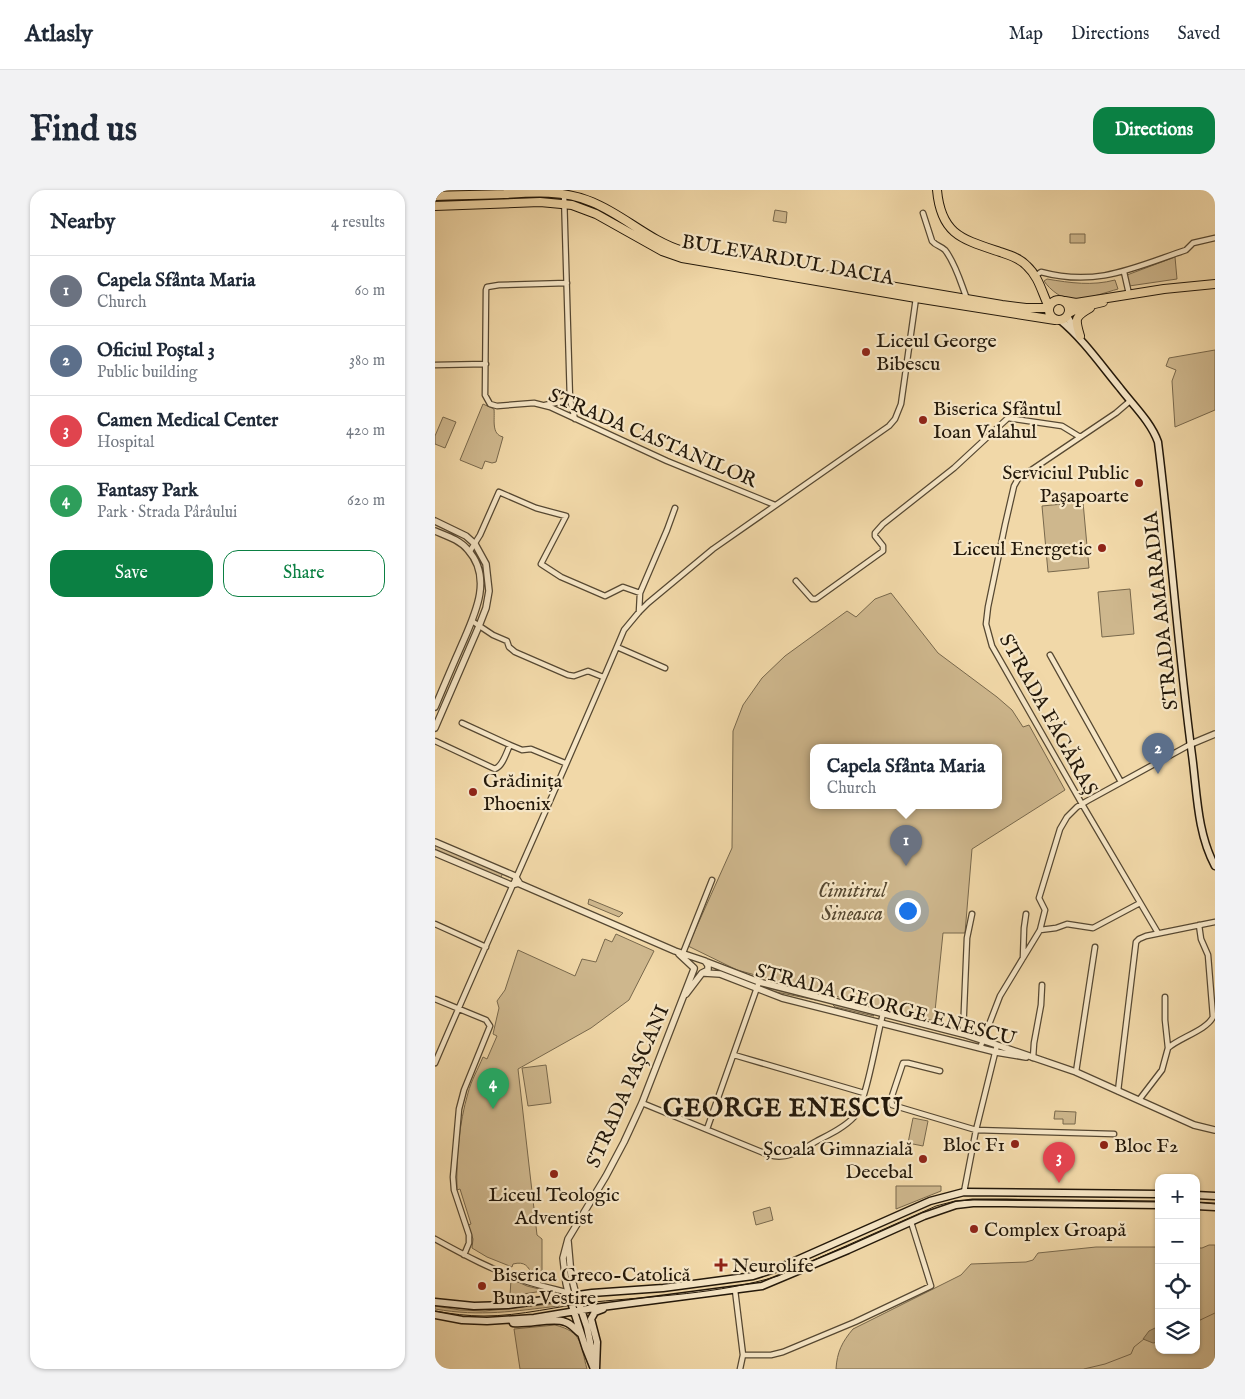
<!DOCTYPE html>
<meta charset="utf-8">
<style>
body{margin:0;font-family:"IM FELL English",serif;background:#f2f2f3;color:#1f2937}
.controls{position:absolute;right:15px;bottom:15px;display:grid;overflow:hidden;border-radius:10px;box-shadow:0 1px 4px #0004}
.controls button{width:45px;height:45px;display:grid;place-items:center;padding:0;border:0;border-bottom:1px solid #e0e1e3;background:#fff;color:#1f2937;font:25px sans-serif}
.you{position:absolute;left:472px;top:720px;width:18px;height:18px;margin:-12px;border:4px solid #fff;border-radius:50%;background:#1a73e8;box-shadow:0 0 0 8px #1a73e833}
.badge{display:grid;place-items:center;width:32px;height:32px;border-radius:50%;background:#0b8043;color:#fff;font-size:16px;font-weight:700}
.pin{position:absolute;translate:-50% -41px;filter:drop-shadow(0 1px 2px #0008)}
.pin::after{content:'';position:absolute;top:26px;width:18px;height:15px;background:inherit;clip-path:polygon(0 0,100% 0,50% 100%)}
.popup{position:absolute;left:375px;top:554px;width:192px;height:65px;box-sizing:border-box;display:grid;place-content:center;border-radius:10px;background:#fff;filter:drop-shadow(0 1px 4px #0005);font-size:16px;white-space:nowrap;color:#747a83}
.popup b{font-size:19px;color:#1f2937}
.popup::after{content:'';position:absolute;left:50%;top:100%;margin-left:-10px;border:10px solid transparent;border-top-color:#fff}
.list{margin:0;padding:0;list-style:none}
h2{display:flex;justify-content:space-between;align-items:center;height:65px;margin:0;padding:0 20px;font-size:21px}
h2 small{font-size:16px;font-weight:400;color:#747a83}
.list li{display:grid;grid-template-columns:32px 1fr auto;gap:15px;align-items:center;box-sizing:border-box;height:70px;padding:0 20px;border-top:1px solid #e0e1e3}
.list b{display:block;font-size:19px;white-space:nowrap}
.list p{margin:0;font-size:16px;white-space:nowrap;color:#747a83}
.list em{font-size:16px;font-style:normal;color:#747a83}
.actions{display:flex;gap:10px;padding:15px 20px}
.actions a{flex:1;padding:11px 0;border:1px solid #0b8043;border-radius:15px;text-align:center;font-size:18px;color:#0b8043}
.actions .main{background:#0b8043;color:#fff}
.icon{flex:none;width:28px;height:28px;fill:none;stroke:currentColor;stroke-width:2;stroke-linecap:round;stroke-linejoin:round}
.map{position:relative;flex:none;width:780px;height:1179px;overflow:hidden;border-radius:15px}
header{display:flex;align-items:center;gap:30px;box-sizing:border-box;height:70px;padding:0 25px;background:#fff;border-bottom:1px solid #e0e1e3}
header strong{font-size:24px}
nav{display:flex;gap:28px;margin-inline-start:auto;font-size:18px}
.intro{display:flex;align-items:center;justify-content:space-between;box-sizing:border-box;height:120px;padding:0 30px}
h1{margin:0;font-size:35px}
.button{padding:12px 22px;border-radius:15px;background:#0b8043;color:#fff;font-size:18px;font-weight:700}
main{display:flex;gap:30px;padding:0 30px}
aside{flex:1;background:#fff;border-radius:15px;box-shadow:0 1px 4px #0004}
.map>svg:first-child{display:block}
</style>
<header>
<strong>Atlasly</strong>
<nav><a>Map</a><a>Directions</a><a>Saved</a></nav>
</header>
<div class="intro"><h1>Find us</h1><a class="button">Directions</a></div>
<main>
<aside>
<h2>Nearby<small>4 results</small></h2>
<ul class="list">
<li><span class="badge" style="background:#6b7280">1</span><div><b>Capela Sfânta Maria</b><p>Church</p></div><em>60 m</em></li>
<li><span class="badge" style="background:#5c6f8a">2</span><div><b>Oficiul Poștal 3</b><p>Public building</p></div><em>380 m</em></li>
<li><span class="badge" style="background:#e0444e">3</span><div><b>Camen Medical Center</b><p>Hospital</p></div><em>420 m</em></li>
<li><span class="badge" style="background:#2e9e5b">4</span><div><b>Fantasy Park</b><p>Park · Strada Pârâului</p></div><em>620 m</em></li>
</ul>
<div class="actions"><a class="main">Save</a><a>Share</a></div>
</aside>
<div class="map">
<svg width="780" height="1179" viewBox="0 0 780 1179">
<rect width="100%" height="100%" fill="#f1d8a8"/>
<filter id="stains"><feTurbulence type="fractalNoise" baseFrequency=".004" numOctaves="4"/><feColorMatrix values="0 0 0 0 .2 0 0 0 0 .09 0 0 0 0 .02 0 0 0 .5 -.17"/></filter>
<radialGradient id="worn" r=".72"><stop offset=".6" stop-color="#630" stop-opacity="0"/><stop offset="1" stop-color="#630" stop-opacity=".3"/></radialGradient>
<!-- green -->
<path fill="#ceb78d" stroke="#78684c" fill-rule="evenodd" d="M340,20L352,22L351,33L338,31Z
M635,44H650V53H635Z
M740,67L742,89L694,96L692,85Z
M612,89C636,93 657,96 680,90L683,99C672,102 649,110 639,110C628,110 615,100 609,91Z
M780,160V220L740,237L737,191L741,180L731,176L734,168Z
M48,214L59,219C60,230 56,244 68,247L61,272L57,273L50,271L47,279L25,270Z
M8,227L21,232L10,258L0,254V246Z
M648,312L654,378L613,382L607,316Z
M695,399L699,444L667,447L663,402Z
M456,403L503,463L562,507L577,520L588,537L594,535L630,600L537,659L530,743H508L499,831L368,798L302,780L253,756L297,658L298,541L308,515L327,488L350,466L412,421L421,427L440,409ZM378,557H564V615H378Z
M0,653L68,683L65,689L0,661Z
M154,709L188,723L184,727L153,714Z
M181,744L219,761L194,810L156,838L83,879L102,1045L107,1049V1089L98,1086C93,1076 90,1071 78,1074L77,1077L52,1067L37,1058L38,1049L33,1035L36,1034L25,999L22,1000C21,968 24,934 33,903C36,891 43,879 48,867L52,869L62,846L58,844L64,818L62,811L70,800L83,760L140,786L147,769L161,772L170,749L177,752Z
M332,797L380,809L381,810L331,800Z
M400,814L437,824L439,826L400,817L398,815Z
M111,875L116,913L93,916L87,878Z
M620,921L641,922L640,934H628V929H619Z
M478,928L493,931L488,956L473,953Z
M461,996H506V1001L461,1019Z
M335,1017L338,1030L321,1035L318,1022Z
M774,1055H780V1179H401C402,1162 407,1152 418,1139L526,1085L536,1074L591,1072L598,1070L603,1063L661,1057H724V1160H761V1058H767Z
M76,1089L92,1096L108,1100V1101L75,1106Z
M124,1113V1116C79,1121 46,1127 0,1119V1116L25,1120L50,1121Z
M120,1135C148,1142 145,1154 152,1179H85L79,1139Z"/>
<!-- water -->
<path fill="#ab9772" stroke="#756448" d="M724,1136V1152L718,1153L708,1149L714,1141Z"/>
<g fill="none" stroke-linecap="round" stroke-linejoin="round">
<!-- stream -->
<path stroke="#756448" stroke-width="1" d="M761,1132L780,1123
M649,1179L670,1174L696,1164L699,1157L709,1149"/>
<!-- minor casing -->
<g stroke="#564832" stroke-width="7">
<path id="minor" d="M129,4L135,210L140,229
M488,23L497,51C501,56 506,56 510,60C521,74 526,94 532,109
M689,82L694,104
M600,86L606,82C662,97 698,78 751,60L758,53L780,48
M132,93L64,95L52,97L51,100L50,205L55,214L62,216L99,213L115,217L232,271L340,315
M0,175L51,174
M695,211L681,223L583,289L579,296L570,335L553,417L551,434L557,456L647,614L723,743
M110,215L135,210
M35,361L45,345L64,302L101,318L131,326L106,374L126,387L170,406L188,397L205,403
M361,391L377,409H381L448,361V356L440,346V343L448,334L519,278L573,228L627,236L645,247
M204,422L205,403L232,340L240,318
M37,431L58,445L72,451L74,457L80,462L133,485L139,486L153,481L168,487
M182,457L230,478
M615,465L686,592
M27,533L75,555L87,560L96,559L130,573
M0,551L60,579C68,576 71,563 75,555
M0,734L51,757
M605,740L621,738L632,734L658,738L705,713
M248,763L277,690
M588,768L589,738L591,724
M730,807V830L733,858
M0,809L51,830L55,836L29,900L24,919L18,987L19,1000L34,1045V1053L29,1065
M528,844L532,748L537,724
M545,858L565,806L605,740L610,720L604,708L625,639L632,627L642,617L652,611L756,554
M299,865L429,903
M598,868L599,853L606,815L607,795
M0,873C62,728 128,585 189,440L204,422L213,413L278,359L454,236L460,229L466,214L481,108
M505,881L473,873H468L456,909L457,915L541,940L679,944
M641,882L660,757
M683,901L701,752L704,749L711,746L780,732
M704,910L727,880L733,858C744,848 772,840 778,827L773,765L766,749L764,735
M207,913L334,965C352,970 365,961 380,952C393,945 409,938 419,927C431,914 442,845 448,824
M272,939L324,792
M529,1002L541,940L562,855
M0,1049C29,1065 59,1081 90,1091C105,1096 120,1099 135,1103
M300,1100L308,1165L305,1179
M308,1165H336L348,1162L420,1132L496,1096L476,1032"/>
</g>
<!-- tertiary casing -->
<g stroke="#564832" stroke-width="8">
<path id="tertiary" d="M0,331L31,346L40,354L51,374L54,401L51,418L44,436L0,538
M0,341C12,346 25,350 33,360C60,390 37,430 24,461C16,479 8,498 0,517
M756,554L780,544
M0,652L80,686L85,694L240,761L270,771L273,775V780L267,783L251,804
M0,663L76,695L84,693
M244,764L259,778
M272,772L324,792L528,844L562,855L641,882L759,935L780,940
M269,783L285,784L347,808L561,862L591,867
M133,1051L136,1085L141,1105
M134,1106L131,1093L128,1068L133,1049L171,986L189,952L207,913L259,779"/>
</g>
<!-- secondary casing -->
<g stroke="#23180a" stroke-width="9">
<path id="secondary" d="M632,126L641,141
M625,130C648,149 666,175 685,198C698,215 716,232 723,252C736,356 743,461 757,565C762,602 762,643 780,676
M761,1005L780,1006
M761,1016L780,1017
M141,1105L152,1137L159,1171
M134,1106L151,1159L159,1179
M0,1112L39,1116L73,1115L157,1103L228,1098L318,1086L346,1077L495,1011L529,1002L724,1004
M0,1125L27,1130L52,1131L99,1128L159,1118L327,1096L413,1060L489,1026L521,1015L538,1013H571L724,1015
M78,1133C93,1135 118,1127 130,1132C137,1134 140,1140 146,1144
M161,1179L162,1152L156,1129L160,1122L168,1119"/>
</g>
<!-- primary casing -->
<g stroke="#23180a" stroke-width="10">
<path id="primary" d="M502,0C506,44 526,49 565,62C574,65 585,68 592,76C604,87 607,103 614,117
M0,6C23,5 46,5 69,4C99,2 129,0 157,12C189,25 214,51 248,61L567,115L591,118H614
M0,16L105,12L137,15L161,24L227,61L247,68L481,108L620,130
M614 120a10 10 0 1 1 20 0a10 10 0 1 1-20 0Z
M630,111L641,113L729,99L780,94
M634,123L643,118L668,112
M645,146C640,129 639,127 655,118"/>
</g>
<!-- minor -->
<use href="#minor" stroke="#f6e6c6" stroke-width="4.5"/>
<!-- tertiary -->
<use href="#tertiary" stroke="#f6e6c6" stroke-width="5.5"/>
<!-- secondary -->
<use href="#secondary" stroke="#f6e6c6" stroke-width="6"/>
<!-- primary -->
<use href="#primary" stroke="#f1d8a8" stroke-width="8"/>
<!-- tram -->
<path stroke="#23180a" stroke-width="1" d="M761,1012L780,1014
M0,1121C16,1124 33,1126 49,1126C86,1126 123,1116 159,1112C220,1106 284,1104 343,1086L501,1016L520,1011L539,1010L724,1012"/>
</g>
<!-- markers -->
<g fill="#8f2418" stroke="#f6e6c6" stroke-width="2">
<circle cx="431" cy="162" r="5"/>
<circle cx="488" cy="230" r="5"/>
<circle cx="704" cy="293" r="5"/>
<circle cx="667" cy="358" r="5"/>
<circle cx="38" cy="602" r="5"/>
<circle cx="580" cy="954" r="5"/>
<circle cx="669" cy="955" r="5"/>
<circle cx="488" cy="969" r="5"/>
<circle cx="119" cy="984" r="5"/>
<circle cx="539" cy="1039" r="5"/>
<path d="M283.5 1067.5h5v5h5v5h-5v5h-5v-5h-5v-5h5z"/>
<circle cx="47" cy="1096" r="5"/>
</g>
<g text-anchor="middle" stroke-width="4.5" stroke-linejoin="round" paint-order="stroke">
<!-- street labels -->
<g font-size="20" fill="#23180a" stroke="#f6e6c6">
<text transform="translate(353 69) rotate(10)" y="7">BULEVARDUL DACIA</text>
<text transform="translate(218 247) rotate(23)" y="7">STRADA CASTANILOR</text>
<text transform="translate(725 421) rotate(-96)" y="7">STRADA AMARADIA</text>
<text transform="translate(614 524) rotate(61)" y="7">STRADA FĂGĂRAȘ</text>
<text transform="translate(451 814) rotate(15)" y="7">STRADA GEORGE ENESCU</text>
<text transform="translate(192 896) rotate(-66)" y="7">STRADA PAȘCANI</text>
</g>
<!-- poi labels -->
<g font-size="20" fill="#23180a" stroke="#f6e6c6" text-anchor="start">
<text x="441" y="157">Liceul George<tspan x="441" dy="23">Bibescu</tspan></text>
<text x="498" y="225">Biserica Sfântul<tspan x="498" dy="23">Ioan Valahul</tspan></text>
<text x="694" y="289" text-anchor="end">Serviciul Public<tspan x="694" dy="23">Pașapoarte</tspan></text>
<text x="657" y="365" text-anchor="end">Liceul Energetic</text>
<text x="48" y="597">Grădinița<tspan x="48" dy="23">Phoenix</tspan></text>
<text x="570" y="961" text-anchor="end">Bloc F1</text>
<text x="679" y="962">Bloc F2</text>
<text x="478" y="965" text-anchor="end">Școala Gimnazială<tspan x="478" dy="23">Decebal</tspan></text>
<text x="119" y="1011" text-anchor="middle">Liceul Teologic<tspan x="119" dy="23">Adventist</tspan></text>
<text x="549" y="1046">Complex Groapă</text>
<text x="297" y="1082">Neurolife</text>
<text x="57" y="1091">Biserica Greco-Catolică<tspan x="57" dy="23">Buna Vestire</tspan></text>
</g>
<!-- park labels -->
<g font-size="20" font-style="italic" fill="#564831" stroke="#f6e6c6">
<text x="417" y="707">Cimitirul<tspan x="417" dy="23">Sineasca</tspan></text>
</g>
<!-- district labels -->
<g font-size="25" font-weight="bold" letter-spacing="1" fill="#23180a" stroke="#f6e6c6">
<text x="348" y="926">GEORGE ENESCU</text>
</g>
</g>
<rect width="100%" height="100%" filter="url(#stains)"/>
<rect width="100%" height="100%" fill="url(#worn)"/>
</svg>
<div class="controls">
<button>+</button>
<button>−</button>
<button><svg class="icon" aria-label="locate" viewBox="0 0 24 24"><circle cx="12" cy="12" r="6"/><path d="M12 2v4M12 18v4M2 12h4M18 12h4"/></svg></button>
<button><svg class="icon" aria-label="layers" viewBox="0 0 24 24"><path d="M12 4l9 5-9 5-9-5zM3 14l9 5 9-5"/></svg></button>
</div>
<div class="you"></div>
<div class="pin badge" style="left:471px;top:676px;background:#6b7280">1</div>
<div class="popup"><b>Capela Sfânta Maria</b>Church</div>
<div class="pin badge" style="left:723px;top:584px;background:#5c6f8a">2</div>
<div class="pin badge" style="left:624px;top:993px;background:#e0444e">3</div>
<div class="pin badge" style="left:58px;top:919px;background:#2e9e5b">4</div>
</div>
</main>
